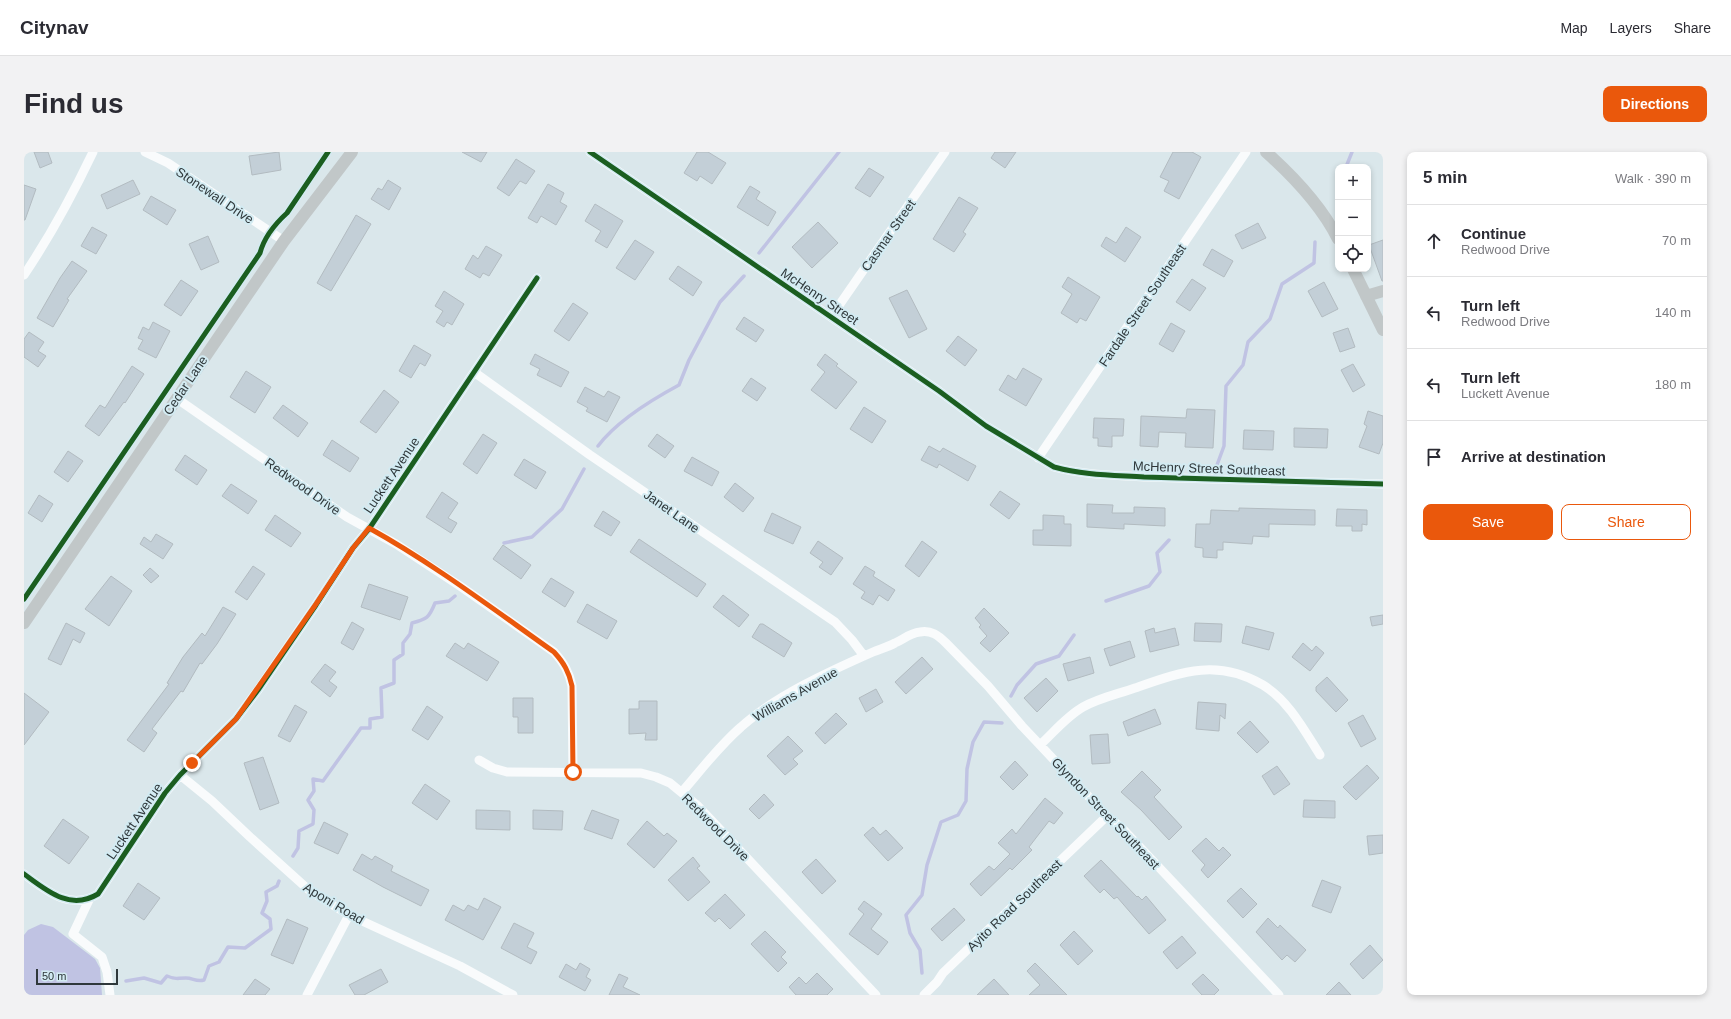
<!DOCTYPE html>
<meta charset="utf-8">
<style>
body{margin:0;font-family:Helvetica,sans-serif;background:#f2f2f3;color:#2b2b33}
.controls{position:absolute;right:12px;top:12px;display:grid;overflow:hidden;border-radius:8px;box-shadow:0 2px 6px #0003}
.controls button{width:36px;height:36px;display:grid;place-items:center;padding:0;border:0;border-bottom:1px solid #e1e1e2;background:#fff;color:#2b2b33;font:20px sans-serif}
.scale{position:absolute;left:12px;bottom:10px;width:82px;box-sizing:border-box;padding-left:4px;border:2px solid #2f383b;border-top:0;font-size:11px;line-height:14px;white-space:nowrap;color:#2f383b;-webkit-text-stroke:3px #d3ebf2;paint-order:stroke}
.stop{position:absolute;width:12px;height:12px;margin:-9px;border:3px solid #ea580c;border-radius:50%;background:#fff}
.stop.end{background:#ea580c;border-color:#fff;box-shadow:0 1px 4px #0008}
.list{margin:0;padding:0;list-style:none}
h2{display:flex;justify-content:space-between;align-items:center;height:52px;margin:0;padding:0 16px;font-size:17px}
h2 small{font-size:13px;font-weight:400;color:#7c7c81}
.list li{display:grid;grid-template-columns:26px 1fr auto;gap:12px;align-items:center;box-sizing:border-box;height:72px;padding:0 16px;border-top:1px solid #e1e1e2}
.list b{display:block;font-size:15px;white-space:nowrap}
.list p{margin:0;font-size:13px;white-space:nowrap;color:#7c7c81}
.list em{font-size:13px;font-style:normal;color:#7c7c81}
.actions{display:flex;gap:8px;padding:12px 16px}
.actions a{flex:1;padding:9px 0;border:1px solid #ea580c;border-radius:8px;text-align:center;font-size:14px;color:#ea580c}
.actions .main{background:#ea580c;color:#fff}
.icon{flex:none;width:22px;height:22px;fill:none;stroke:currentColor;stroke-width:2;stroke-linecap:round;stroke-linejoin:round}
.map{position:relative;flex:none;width:1359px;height:843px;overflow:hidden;border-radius:8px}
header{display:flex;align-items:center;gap:24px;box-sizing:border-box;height:56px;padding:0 20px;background:#fff;border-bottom:1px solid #e1e1e2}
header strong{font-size:19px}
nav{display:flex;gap:22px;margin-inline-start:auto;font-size:14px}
.intro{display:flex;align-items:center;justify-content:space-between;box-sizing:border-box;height:96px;padding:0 24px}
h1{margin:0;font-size:28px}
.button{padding:10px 18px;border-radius:8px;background:#ea580c;color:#fff;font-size:14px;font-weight:700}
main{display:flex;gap:24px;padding:0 24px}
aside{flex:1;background:#fff;border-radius:8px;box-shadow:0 2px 6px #0003}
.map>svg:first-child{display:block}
</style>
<header>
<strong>Citynav</strong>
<nav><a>Map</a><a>Layers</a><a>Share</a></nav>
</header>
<div class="intro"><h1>Find us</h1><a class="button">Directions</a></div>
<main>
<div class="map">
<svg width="1359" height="843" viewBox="0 0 1359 843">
<rect width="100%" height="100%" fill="#dae7eb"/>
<!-- water -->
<path fill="#c0c3e3" d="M17,772L29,775L71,807L76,816L78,843H0V783L4,778Z"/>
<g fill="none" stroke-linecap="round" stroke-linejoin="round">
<!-- stream -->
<path stroke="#c0c3e3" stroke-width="3.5" d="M1322,15L1328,0
M735,101L815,0
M574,294C592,270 629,247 655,233L665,208L696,150L720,124
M1193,313L1200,294L1202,234L1219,213L1224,190L1246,167L1258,132L1290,111L1291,90
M480,391L508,385L538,357L560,317
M1082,449L1125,434L1136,420L1133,401L1145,388
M987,544L993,533L1012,512L1035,504L1050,483
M269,704L274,696L275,679L289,672L290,658L284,648L290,639L289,627L299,629L337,576H346V567L358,565L357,536L370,531V508L379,502V491L386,482L388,471C403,467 405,466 411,451L425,449L431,444
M898,821L896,798L886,781L882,763L898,743L903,713L917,670L934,663L942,649L943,617L949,590L960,570L978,571
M102,829L120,826L137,831L143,824C153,828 152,826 162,826C169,826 172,830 180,828L185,814L195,810L204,795L221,796L247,777L246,767L238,761L243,749L242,740L253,734L255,729"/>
</g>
<!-- building -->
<path fill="#c3cfd7" stroke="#b2bbc0" d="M10,0H24L28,11L16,16Z
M255,0L257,18L228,23L225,4Z
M438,0H463L457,10Z
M673,0H684L702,11L688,32L676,24L673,29L660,21Z
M971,0H992L981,16L967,6Z
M1149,0H1168L1177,5L1155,47L1140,39L1145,29L1136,25Z
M492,7L511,19L502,32L496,29L485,44L473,36Z
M845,16L860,25L846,45L831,36Z
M109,28L116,42L83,57L77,43Z
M364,28L377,36L365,58L347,47L354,36L358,38Z
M524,32L540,41L536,50L543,54L532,73L517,64L513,71L504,66Z
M0,33L12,37L1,68H0Z
M726,34L736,40L732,47L752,60L744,74L713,55Z
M127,44L152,58L143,73L119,58Z
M935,45L954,56L939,80L942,82L930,100L909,87Z
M571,52L599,69L583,96L571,89L577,79L561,69Z
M332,63L347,72L307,139L293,131Z
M794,70L814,91L788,116L768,95Z
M1234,71L1242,86L1218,97L1211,83Z
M68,75L83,83L72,102L57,94Z
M1102,75L1117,85L1101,110L1077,94L1082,85L1092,91Z
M184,84L195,110L177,118L165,92Z
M611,88L630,100L611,128L592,116Z
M1359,88V129H1358L1345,93Z
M462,94L478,103L465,124L459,121L456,126L441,117L449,103L454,107Z
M1188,97L1209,109L1200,125L1179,113Z
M48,109L63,119L43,147L45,148L29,175L13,166L36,126Z
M654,114L678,130L669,144L645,127Z
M1044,125L1076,145L1062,169L1056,166L1053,171L1037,161L1048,142L1038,135Z
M1168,127L1182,136L1166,159L1152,150Z
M157,128L174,139L157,164L140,153Z
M1300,130L1314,157L1298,165L1284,139Z
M883,138L903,177L885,186L865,146Z
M420,139L440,152L428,173L423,170L420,175L412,170L419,159L411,154Z
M549,151L564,161L545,189L530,179Z
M720,165L740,178L732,190L712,177Z
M129,170L146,179L132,206L114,197L119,188L114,186L119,175L125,178Z
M1147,171L1161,179L1149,200L1135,192Z
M1324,176L1331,195L1316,200L1309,181Z
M5,180L20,190L14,199L22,204L14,215L0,205V187Z
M934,184L953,198L941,214L922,199Z
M390,193L407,203L401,214L396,211L387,226L375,219Z
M511,202L545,220L537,235L513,223L516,217L506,212Z
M801,202L814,212L812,214L833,230L812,257L787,238L801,220L793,213Z
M1329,212L1341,233L1329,240L1317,218Z
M108,214L120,222L101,251L100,250L75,284L61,274L76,253L81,256Z
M999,216L1018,227L1002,254L975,238L984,223L992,228Z
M222,219L247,235L231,261L206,245Z
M727,226L742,236L733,249L718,239Z
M561,235L580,245L584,239L596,245L583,270L562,259L564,256L553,250Z
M360,238L375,250L352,281L336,270Z
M259,253L284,271L274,285L249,266Z
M840,255L862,269L848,291L826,277Z
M1163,257L1191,258L1189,296L1161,295L1162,281L1135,280L1134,295L1116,294L1117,264L1162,266Z
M1344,259L1359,264V291L1355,302L1335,295L1343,274L1340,272Z
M1070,266L1100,267L1099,284H1088V295L1074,294V286H1069Z
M1270,276L1304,277L1303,296L1270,295Z
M1220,278L1250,279L1249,298L1219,297Z
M459,282L473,291L453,322L439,312Z
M633,282L650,294L641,306L624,294Z
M308,288L335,306L326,320L299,303Z
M905,294L916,300L919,296L952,314L944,329L915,312L913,316L897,308Z
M44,299L59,309L44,330L30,320Z
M161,303L183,318L173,333L151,318Z
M668,305L695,320L688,334L660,319Z
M500,307L522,320L512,337L490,323Z
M711,331L730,346L719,360L700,345Z
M207,332L233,349L224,362L198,344Z
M976,339L996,352L985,367L966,353Z
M418,340L434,351L424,366L433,371L427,381L402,365Z
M15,343L29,352L18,370L4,361Z
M1063,352L1089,353L1088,361H1110V355L1141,356V374L1100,372V377L1063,375Z
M1215,356L1291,358V373L1245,372V385L1229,384L1228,392L1199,390V398H1193V406L1179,405V396L1171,395L1172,372H1186L1187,358L1215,359Z
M1313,357L1343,358V373L1338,372V379H1328V374H1312Z
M579,359L596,370L587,384L570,374Z
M748,361L777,375L769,392L740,379Z
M251,363L277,381L267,395L241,378Z
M1019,363L1040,364V372H1047V394L1009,393V378H1019Z
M132,382L149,392L139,407L116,392L120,385L127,390Z
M615,387L682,432L673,445L606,400Z
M794,389L819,406L807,423L795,415L799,410L786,401Z
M898,389L913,400L895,425L881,414Z
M479,393L507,413L497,427L469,407Z
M229,414L241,422L223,448L211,440Z
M841,414L851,420L849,424L871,438L864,449L855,443L849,453L837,446L841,440L829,432Z
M126,416L135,424L127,431L119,423Z
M87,424L108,439L85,474L61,457Z
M527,426L550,440L541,455L518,440Z
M345,432L384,445L376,468L337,455Z
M699,443L725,463L715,475L689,455Z
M563,452L593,469L583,487L553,470Z
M199,455L212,462L193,492L178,512L176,511L159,540L157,539L128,577L133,581L120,600L103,588L145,532L143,531L159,505L178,481L181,484Z
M960,456L985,481L966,500L956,491L963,484L955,475L957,473L951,466Z
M1359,463V472L1348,474L1346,465Z
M328,470L340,477L329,498L317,491Z
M42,471L61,481L56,491L49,487L37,513L24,507Z
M1171,471L1198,472L1197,490L1170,489Z
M736,472H739L768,491L760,505L728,485Z
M1222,474L1250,481L1245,498L1218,491Z
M1130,476L1131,481L1151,476L1155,493L1126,500L1121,479Z
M1106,489L1111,505L1086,514L1080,497Z
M431,491L440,497L444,491L475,510L463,529L422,504Z
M1279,491L1288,499L1292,494L1300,501L1286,519L1268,505Z
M898,505L909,517L882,542L871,530Z
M1066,505L1070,521L1044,529L1039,512Z
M301,512L312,520L305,529L313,535L306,545L287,530Z
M1303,525L1324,548L1312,560L1292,539V535Z
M1022,526L1034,539L1013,560L1000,546Z
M852,537L859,550L842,560L835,546Z
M0,541L25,560L0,593Z
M489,546H509V581H494V565H489Z
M615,549H633V588H621L622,581L605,582V557H615Z
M1174,550L1202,552L1201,567L1196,563L1195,579L1172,577Z
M271,553L283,560L266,590L254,584Z
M403,554L419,565L404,588L388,578Z
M1131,557L1137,572L1104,584L1099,570Z
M812,561L823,572L801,592L791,581Z
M1339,563L1352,587L1337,595L1324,571Z
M1226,569L1245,590L1233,601L1213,581Z
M1084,582L1086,611L1068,612L1066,583Z
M764,584L779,599L769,607L774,612L761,623L743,604Z
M239,605L255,651L236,658L220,611Z
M991,609L1004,623L989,638L976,625Z
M1343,613L1355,626L1332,648L1319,635Z
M1253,614L1266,632L1250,643L1238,624Z
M1118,619L1137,638L1130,645L1158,675L1145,688L1117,658L1097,640Z
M401,632L426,649L413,668L388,651Z
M740,642L750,653L735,667L725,657Z
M1021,646L1039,661L1030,672L1025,669L1005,695L1008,698L988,718L986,716L957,744L946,732L965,714L970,718L986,702L974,691L988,677L992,682Z
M1280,648L1311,649V666L1279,665Z
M452,658L486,659V678L452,677Z
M509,658L539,659L538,678L509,677Z
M568,658L595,668L588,687L560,677Z
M39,667L65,685L45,712L20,694Z
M623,669L640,684L643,681L653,689L630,716L603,692Z
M300,670L324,682L314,702L290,691Z
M849,675L856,683L862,678L879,696L864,709L840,683Z
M1359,683V701L1345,703L1343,684Z
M1182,686L1195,699L1199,695L1207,703L1184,726L1177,718L1181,713L1168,699Z
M338,702L348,708L351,704L369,714L367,719L405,738L397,754L359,735L329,718Z
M669,705L676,714L673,716L686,730L664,749L644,728Z
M792,707L812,729L798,742L778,720Z
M1077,708L1113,745L1114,744L1118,748L1122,744L1142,768L1125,782L1093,745L1090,747L1080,737L1076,741L1060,724Z
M1298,728L1317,735L1307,761L1288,754Z
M114,731L136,746L120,768L99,754Z
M1217,736L1233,752L1219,766L1203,749Z
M701,742L721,763L706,777L695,766L691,770L681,761Z
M460,746L477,755L459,788L421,768L429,753L440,759L444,753L454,758Z
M840,749L858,762L847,777L864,790L854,803L825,782L840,762L834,757Z
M930,756L941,768L918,789L907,777Z
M1244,766L1254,776L1256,773L1282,798L1271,810L1263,803L1258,808L1232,780Z
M263,767L284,776L269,812L247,803Z
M490,771L510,781L503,795L513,800L507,812L477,796Z
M741,779L762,800L757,805L763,811L754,820L727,792Z
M1050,779L1069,799L1054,813L1036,793Z
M1158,784L1172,801L1153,817L1139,800Z
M1346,793L1359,808L1339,827L1326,812Z
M556,811L566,817L562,825L567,828L561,839L535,825L542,812L552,818Z
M1011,811L1043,843H1005L1016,833L1003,819Z
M357,817L364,830L340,843H331L325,833Z
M793,821L809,837L803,843H772L765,835L775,825L782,832Z
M595,822L604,826L599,835L616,843H585Z
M1179,822L1195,838L1190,843H1178L1168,832Z
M231,827L246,837L241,843H219Z
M970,827L985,843H953Z
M1315,830L1327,843H1302Z"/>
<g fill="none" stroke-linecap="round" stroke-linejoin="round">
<!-- street -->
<path stroke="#f9fbfc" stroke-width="9" d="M121,0L144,11L260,89
M566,0L915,239L962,274L1030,315C1059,323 1090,323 1120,325L1359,332
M0,123C27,83 48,44 69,0
M807,165L921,0
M450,220L566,303L811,470L828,488L840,504
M152,246L323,365L372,392L436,434L530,500C540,511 545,520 548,534L549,620
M1014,306L1222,0
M1016,593C1030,580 1043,564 1059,555C1075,546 1094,542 1111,536C1157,520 1193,506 1239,533C1265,549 1280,578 1296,603
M455,608L469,616L483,620L617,621L632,625L646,631L674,654L852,843
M156,623L188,649L226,685L286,739L325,763L436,814L489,843
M658,640C677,618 695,594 717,575C751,544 806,519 849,500C856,497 864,495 871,491C880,487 886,481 896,480C907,478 914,483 922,491L964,534L998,574L1083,664L1098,676L1255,843
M0,722C23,739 46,759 74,742L141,641L156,623L212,567L234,538L292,453L329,396L345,377L513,126
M65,748L49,782L78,805L83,820L86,843
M283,843L325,763
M900,843L913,830L919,821L1083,664"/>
<!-- secondary -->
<path stroke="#c1c7c8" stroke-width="12" d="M1242,0C1270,25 1297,53 1314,87
M1329,117L1359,178
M1342,144L1359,139
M0,471L260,89L328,0"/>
<!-- cycleway casing -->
<g stroke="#d3ebf2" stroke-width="8">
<path id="cycleway" d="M566,0L915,239L962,274L1030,315C1059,323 1090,323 1120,325L1359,332
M0,447L236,101C240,86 252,71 263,61L304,0
M0,722C23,739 46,759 74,742L141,641L156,623L212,567L234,538L292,453L329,396L345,377L513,126"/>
</g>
<!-- cycleway -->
<use href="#cycleway" stroke="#1b5e20" stroke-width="5"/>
</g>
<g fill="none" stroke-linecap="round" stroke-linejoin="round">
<!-- route -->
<path stroke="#ea580c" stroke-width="5" d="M168,611L212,567L292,452L329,396L345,376C410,412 469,457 530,500C540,511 545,520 548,534L549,620"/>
</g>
<g text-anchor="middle" stroke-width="4" stroke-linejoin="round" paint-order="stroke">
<!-- street labels -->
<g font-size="13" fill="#2f383b" stroke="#d3ebf2">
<text transform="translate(191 43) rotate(34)" y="5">Stonewall Drive</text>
<text transform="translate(864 83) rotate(-55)" y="5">Casmar Street</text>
<text transform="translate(796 144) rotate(34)" y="5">McHenry Street</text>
<text transform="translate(1118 153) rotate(-56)" y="5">Fardale Street Southeast</text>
<text transform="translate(161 233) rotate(-56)" y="5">Cedar Lane</text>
<text transform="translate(1185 316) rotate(2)" y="5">McHenry Street Southeast</text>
<text transform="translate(367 323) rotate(-56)" y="5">Luckett Avenue</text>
<text transform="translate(279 334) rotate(35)" y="5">Redwood Drive</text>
<text transform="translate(648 359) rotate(35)" y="5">Janet Lane</text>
<text transform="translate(771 542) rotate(-30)" y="5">Williams Avenue</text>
<text transform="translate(1082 661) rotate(46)" y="5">Glyndon Street Southeast</text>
<text transform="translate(110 669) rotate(-56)" y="5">Luckett Avenue</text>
<text transform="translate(692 675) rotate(45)" y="5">Redwood Drive</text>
<text transform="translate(310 751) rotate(31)" y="5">Aponi Road</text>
<text transform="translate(990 753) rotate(-44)" y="5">Ayito Road Southeast</text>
</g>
</g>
</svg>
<div class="controls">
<button>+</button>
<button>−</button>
<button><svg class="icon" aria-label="locate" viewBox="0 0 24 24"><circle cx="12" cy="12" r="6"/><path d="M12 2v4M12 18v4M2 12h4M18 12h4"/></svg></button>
</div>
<div class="scale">50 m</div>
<div class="stop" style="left:549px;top:620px"></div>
<div class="stop end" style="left:168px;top:611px"></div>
</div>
<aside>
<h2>5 min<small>Walk · 390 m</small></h2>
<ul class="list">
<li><svg class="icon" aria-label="ahead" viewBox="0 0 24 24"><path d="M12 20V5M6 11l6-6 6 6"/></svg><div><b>Continue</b><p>Redwood Drive</p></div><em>70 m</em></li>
<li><svg class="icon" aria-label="left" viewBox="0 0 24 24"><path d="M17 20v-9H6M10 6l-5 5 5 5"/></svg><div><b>Turn left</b><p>Redwood Drive</p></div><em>140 m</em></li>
<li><svg class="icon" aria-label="left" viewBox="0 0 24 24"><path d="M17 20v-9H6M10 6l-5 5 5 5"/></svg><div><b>Turn left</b><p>Luckett Avenue</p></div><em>180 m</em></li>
<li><svg class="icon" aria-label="arrive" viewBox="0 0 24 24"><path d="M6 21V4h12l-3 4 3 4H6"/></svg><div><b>Arrive at destination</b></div></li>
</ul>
<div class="actions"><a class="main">Save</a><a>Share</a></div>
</aside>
</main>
